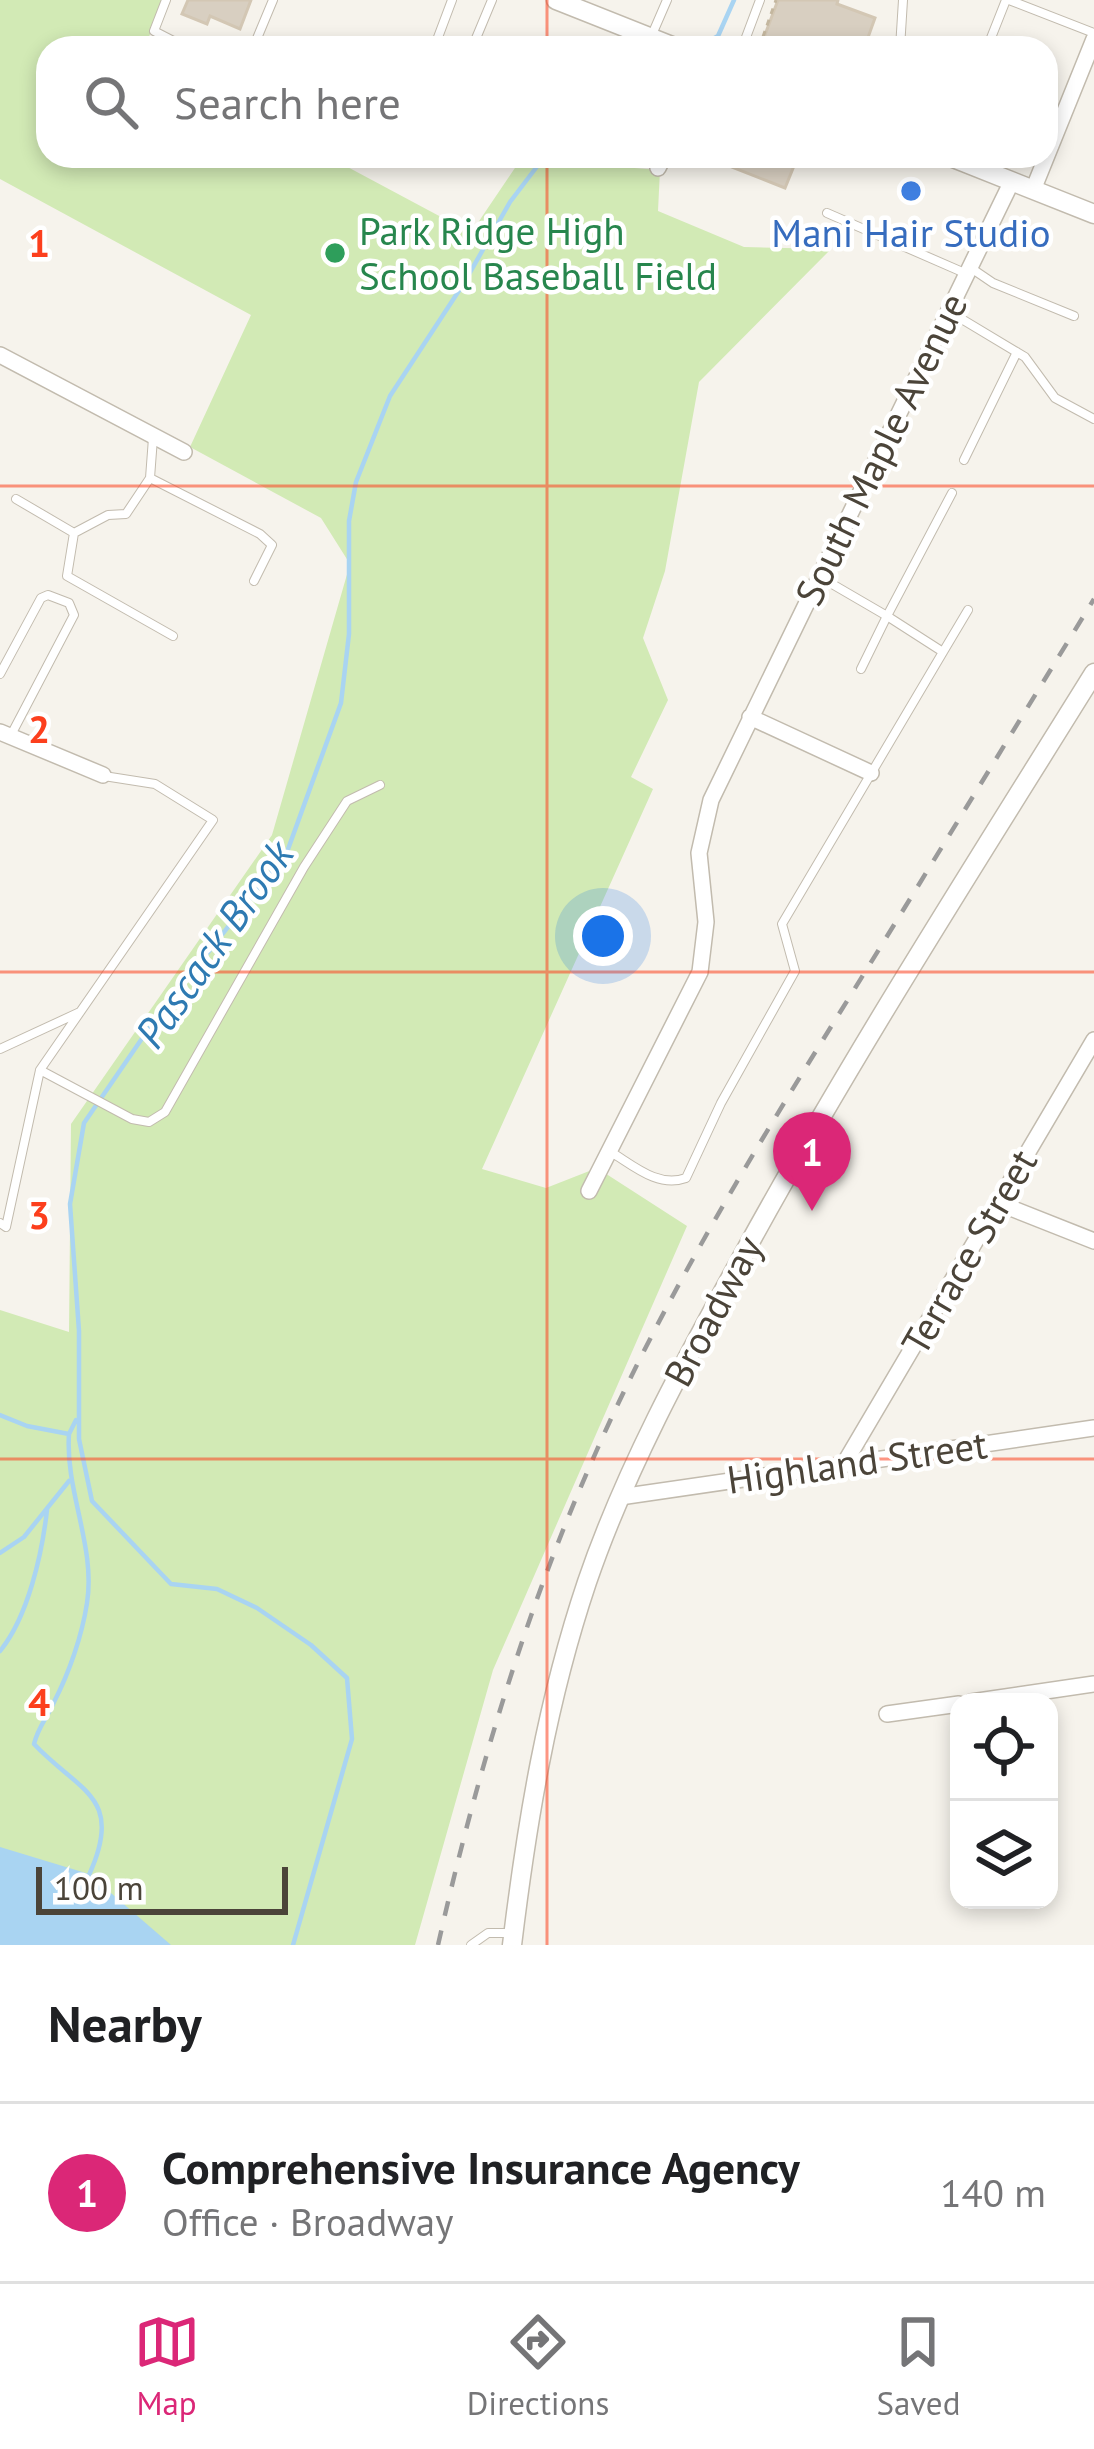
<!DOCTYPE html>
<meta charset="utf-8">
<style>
body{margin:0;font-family:"PT Sans",sans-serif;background:#f6f6f6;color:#202124}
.controls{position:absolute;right:36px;bottom:36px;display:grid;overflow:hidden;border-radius:24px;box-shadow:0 6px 18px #0003}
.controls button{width:108px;height:108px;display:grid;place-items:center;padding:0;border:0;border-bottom:3px solid #e0e0e0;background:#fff;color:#202124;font:60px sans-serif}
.scale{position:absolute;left:36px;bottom:30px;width:252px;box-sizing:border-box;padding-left:12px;border:6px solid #4b4439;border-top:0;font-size:33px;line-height:42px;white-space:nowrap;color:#4b4439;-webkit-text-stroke:9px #fff;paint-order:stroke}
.you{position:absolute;left:603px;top:936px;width:42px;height:42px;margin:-30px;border:9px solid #fff;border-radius:50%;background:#1a73e8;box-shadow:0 0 0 18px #1a73e833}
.badge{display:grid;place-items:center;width:78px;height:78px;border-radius:50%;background:#db2777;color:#fff;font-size:39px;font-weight:700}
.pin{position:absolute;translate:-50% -99px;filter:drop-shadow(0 3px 6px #0008)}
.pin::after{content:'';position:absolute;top:63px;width:42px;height:36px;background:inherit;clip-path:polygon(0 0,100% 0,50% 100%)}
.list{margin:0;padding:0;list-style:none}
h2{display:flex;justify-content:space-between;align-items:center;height:156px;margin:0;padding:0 48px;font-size:51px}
h2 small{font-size:39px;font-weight:400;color:#757577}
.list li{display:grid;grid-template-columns:78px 1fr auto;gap:36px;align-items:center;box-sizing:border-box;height:180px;padding:0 48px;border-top:3px solid #e0e0e0}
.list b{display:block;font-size:45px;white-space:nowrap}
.list p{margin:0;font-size:39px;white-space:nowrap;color:#757577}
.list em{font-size:39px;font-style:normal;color:#757577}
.icon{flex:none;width:66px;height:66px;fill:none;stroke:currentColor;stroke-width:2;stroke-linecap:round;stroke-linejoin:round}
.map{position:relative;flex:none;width:1094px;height:1945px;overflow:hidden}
.search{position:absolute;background:#fff;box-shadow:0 6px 18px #0003;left:36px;right:36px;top:36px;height:132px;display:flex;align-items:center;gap:30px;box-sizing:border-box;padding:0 42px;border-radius:36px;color:#757577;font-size:45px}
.sheet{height:336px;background:#fff}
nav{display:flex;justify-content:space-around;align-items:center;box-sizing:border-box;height:168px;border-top:3px solid #e0e0e0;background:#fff;font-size:33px;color:#757577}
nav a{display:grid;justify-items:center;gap:6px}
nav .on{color:#db2777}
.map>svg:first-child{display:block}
</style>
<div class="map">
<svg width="1094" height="1945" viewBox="0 0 1094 1945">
<rect width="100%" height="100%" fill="#f6f3ec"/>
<!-- green -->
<path fill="#d2eab5" d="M0,0H163L147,42L155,48H48V156H327L471,233L523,156H564L558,162L660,170L658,211L744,247L831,249L699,382L665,571L643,638L668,700L631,777L653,789L482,1169L546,1188L597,1168L687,1226L493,1670L415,1945H0V1310L69,1332L71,1124L272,835L350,564L321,518L190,447L251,315L0,179Z"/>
<!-- water -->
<path fill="#a9d4f2" d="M0,1847L89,1874L171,1945H0Z"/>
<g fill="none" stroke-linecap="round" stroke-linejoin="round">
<!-- stream -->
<path stroke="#a9d4f2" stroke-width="4.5" d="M697,48L718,36L734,0
M0,1415L27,1426L69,1434L76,1420
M69,1434C65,1491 96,1547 87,1603C82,1636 69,1673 54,1702C47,1718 38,1727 34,1744C79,1792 125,1796 89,1875
M0,1553L24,1537L69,1481
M0,1651C28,1617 42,1554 47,1510
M293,1945L352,1739L347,1678L311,1645L257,1608L217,1589L171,1584L92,1501L79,1439V1331L70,1204L84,1123L154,1021L287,852L341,703L349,634V521L356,482L390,396L464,283L510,202L545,156"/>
</g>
<!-- building -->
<path fill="#d8cfc1" stroke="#d3c7b4" stroke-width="3" d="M188,0H251L240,29L210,16L207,24L182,14Z
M778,0H838L837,4L875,18L866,43L854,38L850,48H760Z
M733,156H798L785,188L729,166Z"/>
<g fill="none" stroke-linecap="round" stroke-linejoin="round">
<!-- service casing -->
<g stroke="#c2bbae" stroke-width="10">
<path id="service" d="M166,0L154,31L187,48
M1009,0L1094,33
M651,37L667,0
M253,48L273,0
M434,48L452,0
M472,48L492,0
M742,48L760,0
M900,48L903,0
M987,48L1006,0
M827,213L967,274
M971,268L993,283L1074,316
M950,312L1025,357L1055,398L1094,419
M153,438L150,478L260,534L272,545L254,581
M964,460L1017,352
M952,493L887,616L943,652L968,610
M16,499L74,533L108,515L126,514L150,478
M74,533L67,576L173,636
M820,577L887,616L861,669
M0,674L41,598L48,595L69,603L74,615L11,735
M0,1049L80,1012
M40,1070L132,1119L149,1122L165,1112L304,867L347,801L380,785
M611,1152C634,1166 658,1188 686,1178L721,1103L795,971L782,924L943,652
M0,1223L6,1227L40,1070L213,820L155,784L104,776
M471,1945L488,1933H512"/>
</g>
<!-- minor casing -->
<g stroke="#c2bbae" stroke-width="18">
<path id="minor" d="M658,168L664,156
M1033,190L1094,39
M0,355L184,452
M750,717L871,773
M0,732L103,775
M589,1191L700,972L706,922L699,853L711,800L1012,181
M998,1203L1094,1241
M844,1464L1094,1040
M620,1497L1094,1428
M971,1702L1094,1684
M887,1714L959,1704"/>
</g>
<!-- tertiary casing -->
<g stroke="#c2bbae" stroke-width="21">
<path id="tertiary" d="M556,0L677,48
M948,156L1094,214
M512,1945C527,1821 547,1701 587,1582C626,1468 685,1361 743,1255C852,1056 974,866 1094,673"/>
</g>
<!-- path -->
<path stroke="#c4b79f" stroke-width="3" stroke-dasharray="6 6" stroke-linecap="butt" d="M759,48L776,0"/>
<!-- service -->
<use href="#service" stroke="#fff" stroke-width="8"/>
<!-- minor -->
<use href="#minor" stroke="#fff" stroke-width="15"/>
<!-- tertiary -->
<use href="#tertiary" stroke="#fff" stroke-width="18"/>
<!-- rail -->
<path stroke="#9a9a9a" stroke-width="4.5" stroke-dasharray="15 15" stroke-linecap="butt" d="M438,1945C475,1781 524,1615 592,1461C663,1298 758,1144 852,993C933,862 1013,731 1094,599"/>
</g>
<!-- grid -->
<path fill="none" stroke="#fc3f1d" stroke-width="3" stroke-opacity="0.55" d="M547,0V48M547,156V1945M0,486H1094M0,972H1094M0,1459H1094"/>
<!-- markers -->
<circle fill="#3f7fe0" stroke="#fff" stroke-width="4.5" cx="911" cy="191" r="12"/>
<circle fill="#2e9e5b" stroke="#fff" stroke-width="4.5" cx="335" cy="253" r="12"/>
<g text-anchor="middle" stroke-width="9" stroke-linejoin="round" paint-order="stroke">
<!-- leisure labels -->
<g font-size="39" fill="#27864d" stroke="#fff" text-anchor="start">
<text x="359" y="245">Park Ridge High<tspan x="359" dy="45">School Baseball Field</tspan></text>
</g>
<!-- shop labels -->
<g font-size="39" fill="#366cbe" stroke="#fff">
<text x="911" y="247">Mani Hair Studio</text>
</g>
<!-- street labels -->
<g font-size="39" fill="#4b4439" stroke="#fff">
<text transform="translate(881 449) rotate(-64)" y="14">South Maple Avenue</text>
<text transform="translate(969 1252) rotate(-60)" y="14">Terrace Street</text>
<text transform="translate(713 1311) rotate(-62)" y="14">Broadway</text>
<text transform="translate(857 1462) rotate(-8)" y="14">Highland Street</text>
</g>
<!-- water labels -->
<g font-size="42" font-style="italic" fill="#2e7ab2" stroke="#fff">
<text transform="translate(214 944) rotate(-55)" y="15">Pascack Brook</text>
</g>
</g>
<g font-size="39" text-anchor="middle" font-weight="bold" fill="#fc3f1d" stroke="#fff" stroke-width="9" stroke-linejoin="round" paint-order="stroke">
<text x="39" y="257">1</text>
<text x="39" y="743">2</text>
<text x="39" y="1229">3</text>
<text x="39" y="1716">4</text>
</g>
</svg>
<div class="controls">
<button><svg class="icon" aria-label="locate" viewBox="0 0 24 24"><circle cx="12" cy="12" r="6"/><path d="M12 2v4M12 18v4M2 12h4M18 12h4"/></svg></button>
<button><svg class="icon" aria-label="layers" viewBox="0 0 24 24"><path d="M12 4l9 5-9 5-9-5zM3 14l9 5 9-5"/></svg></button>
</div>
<div class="scale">100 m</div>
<div class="you"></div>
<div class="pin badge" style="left:812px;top:1211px">1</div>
<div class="search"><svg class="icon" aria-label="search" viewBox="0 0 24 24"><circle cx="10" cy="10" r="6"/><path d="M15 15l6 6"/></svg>Search here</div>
</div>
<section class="sheet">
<h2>Nearby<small></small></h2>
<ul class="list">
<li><span class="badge">1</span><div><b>Comprehensive Insurance Agency</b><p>Office · Broadway</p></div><em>140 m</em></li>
</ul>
</section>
<nav>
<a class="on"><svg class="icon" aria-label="map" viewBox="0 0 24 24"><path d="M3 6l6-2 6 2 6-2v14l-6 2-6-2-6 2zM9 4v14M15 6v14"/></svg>Map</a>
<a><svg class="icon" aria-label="directions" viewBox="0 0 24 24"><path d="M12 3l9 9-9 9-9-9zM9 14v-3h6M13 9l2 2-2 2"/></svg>Directions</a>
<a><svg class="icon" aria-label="saved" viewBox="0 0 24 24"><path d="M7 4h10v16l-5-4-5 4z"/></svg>Saved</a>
</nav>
